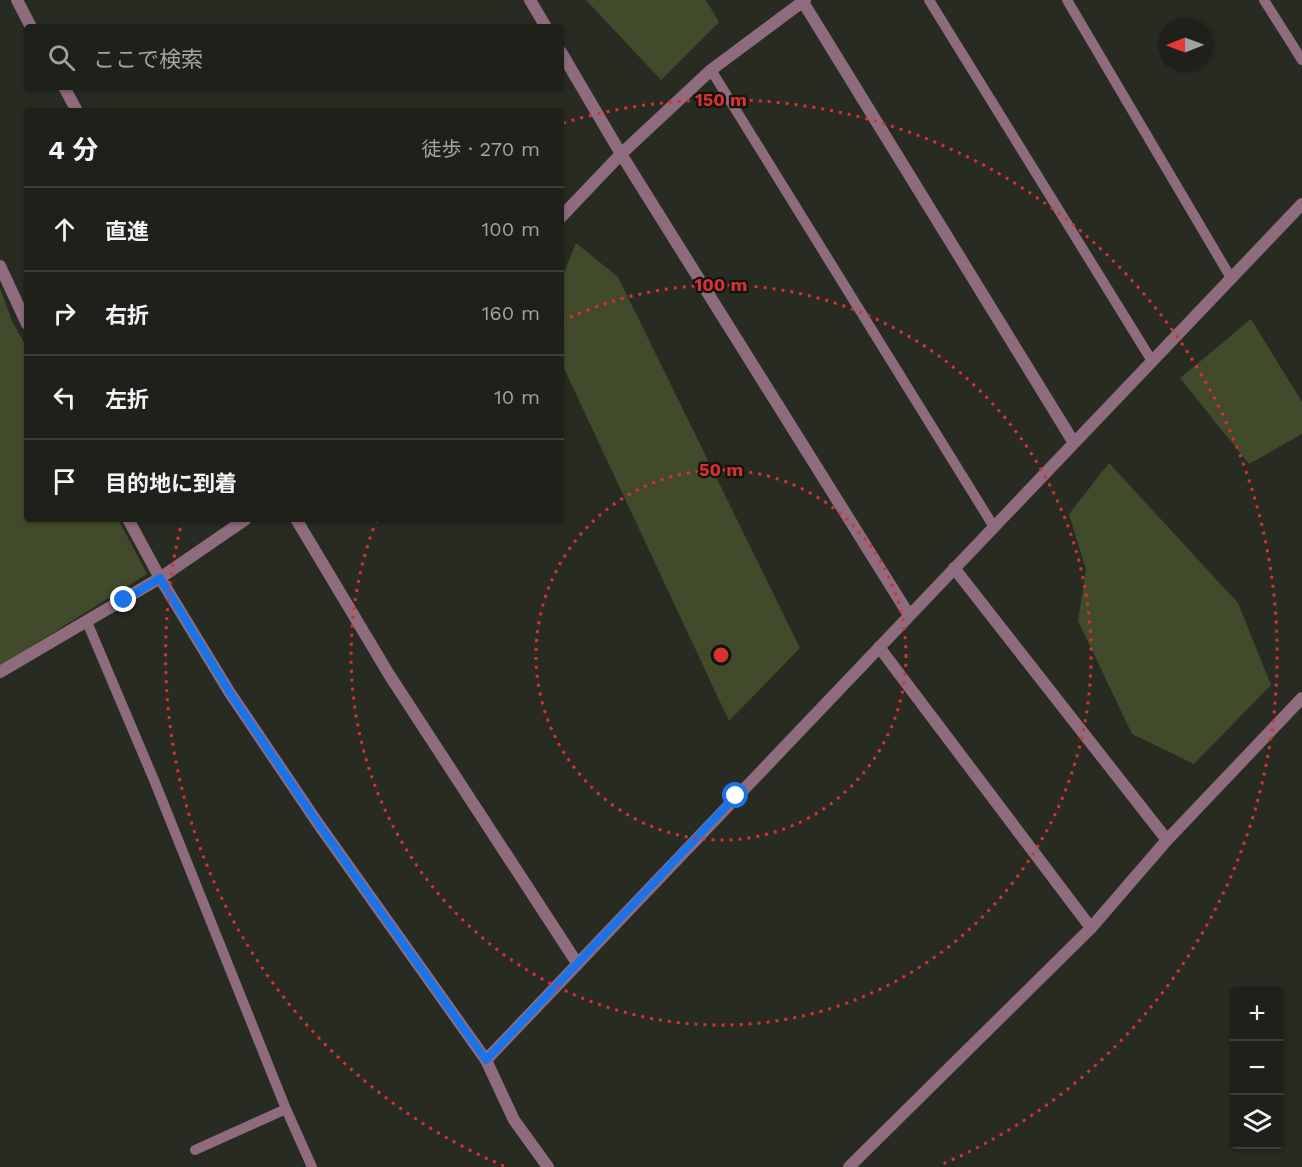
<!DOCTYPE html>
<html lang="ja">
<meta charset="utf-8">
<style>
body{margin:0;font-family:"Work Sans","Noto Sans JP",sans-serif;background:#262822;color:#f1f3f6}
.controls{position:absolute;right:18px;bottom:18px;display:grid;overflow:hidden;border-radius:6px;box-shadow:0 2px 4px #0004}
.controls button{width:54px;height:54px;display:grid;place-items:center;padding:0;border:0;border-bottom:2px solid #3c3e38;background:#1e2019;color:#f1f3f6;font:30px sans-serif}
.compass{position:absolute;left:1158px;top:18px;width:54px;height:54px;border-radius:50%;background:#1e2019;box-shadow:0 2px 4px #0004;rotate:269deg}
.stop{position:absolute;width:18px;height:18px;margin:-14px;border:4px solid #1a73e8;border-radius:50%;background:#fff}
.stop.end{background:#1a73e8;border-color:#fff;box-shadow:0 2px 6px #0008}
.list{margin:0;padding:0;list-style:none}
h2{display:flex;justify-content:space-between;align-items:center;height:78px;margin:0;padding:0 24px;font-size:26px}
h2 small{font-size:20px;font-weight:400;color:#a1a3a2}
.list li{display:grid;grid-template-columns:39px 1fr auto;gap:18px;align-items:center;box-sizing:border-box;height:84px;padding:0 24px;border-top:2px solid #3c3e38}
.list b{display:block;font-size:22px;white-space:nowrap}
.list em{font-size:20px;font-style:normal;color:#a1a3a2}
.icon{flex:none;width:33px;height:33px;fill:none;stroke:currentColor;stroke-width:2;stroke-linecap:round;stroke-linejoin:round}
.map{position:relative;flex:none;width:1302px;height:1167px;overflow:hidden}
.search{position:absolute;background:#1e2019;box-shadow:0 2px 4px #0004;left:24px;top:24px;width:540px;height:66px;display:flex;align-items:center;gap:15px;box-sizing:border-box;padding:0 21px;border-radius:6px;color:#a1a3a2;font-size:22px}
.panel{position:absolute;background:#1e2019;box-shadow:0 2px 4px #0004;left:24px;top:108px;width:540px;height:414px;border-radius:6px}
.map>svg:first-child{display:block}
</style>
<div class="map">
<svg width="1302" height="1167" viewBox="0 0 1302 1167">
<rect width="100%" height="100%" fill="#282b21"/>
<!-- green -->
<path fill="#414a2b" d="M586,0H706L719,22L661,80Z
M576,243L618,277L800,648L729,721L561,362V280Z
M0,288L12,321L27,348V519H118L147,574L0,666Z
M1251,319L1302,402V434L1249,464L1180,378Z
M1109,463L1238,603L1271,685L1194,764L1132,734L1078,621L1086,570L1069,514Z"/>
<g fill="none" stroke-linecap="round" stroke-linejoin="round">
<!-- lane -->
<path stroke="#8f6b7e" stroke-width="10" d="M929,0L1152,361
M1067,0L1231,278
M1264,0L1302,60
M711,70L994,527
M87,622L154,780L286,1109L312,1167
M195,1150L286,1109"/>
<!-- street -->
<path stroke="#8f6b7e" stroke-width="12" d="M17,0L31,27
M530,0L546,27
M803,2L1074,443
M561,52L621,154L909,615
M64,87L77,111
M561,217L621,154L711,70L805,0
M0,266L27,324
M128,519L160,578L230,693L317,822L486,1060L514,1120L548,1167
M296,519L390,676L577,963
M954,568L1167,840
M879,647L1091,928
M0,672L160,578L246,519
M486,1060L1302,204
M849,1167L1091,928L1167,840L1302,698"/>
</g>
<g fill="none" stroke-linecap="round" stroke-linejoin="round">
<!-- route -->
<path stroke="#1a73e8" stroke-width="8" d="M124,600L160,578L230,693L317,822L486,1060L736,796"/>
</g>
<!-- distance rings -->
<g fill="none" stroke="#d73231" stroke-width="3" stroke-dasharray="3 6">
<circle cx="721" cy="655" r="185"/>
<path d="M562 321A370 370 0 1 1 377 519"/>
<path d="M504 1166A555 555 0 0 1 182 521M563 123A555 555 0 0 1 938 1166"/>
</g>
<circle cx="721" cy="655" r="9" fill="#d73231" stroke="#11130e" stroke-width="3"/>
<g font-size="18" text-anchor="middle" font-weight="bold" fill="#d73231" stroke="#11130e" stroke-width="4.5" stroke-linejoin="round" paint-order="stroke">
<text x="721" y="106">150 m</text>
<text x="721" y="291">100 m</text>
<text x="721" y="476">50 m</text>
</g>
</svg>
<div class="controls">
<button>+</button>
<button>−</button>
<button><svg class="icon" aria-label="layers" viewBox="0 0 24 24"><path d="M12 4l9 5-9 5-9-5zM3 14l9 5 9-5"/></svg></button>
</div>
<svg class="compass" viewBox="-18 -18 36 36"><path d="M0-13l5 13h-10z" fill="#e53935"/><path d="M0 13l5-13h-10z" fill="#a1a3a2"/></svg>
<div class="stop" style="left:736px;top:796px"></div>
<div class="stop end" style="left:124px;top:600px"></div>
<div class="search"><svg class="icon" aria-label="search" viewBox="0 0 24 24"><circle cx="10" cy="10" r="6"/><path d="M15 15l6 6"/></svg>ここで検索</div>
<section class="panel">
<h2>4 分<small>徒歩 · 270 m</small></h2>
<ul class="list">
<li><svg class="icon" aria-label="ahead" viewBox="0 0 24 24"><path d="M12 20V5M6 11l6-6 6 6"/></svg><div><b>直進</b></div><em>100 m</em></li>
<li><svg class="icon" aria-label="right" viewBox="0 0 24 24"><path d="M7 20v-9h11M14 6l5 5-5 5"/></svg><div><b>右折</b></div><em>160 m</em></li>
<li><svg class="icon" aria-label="left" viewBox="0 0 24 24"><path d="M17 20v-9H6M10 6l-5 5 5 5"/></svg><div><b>左折</b></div><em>10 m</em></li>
<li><svg class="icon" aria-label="arrive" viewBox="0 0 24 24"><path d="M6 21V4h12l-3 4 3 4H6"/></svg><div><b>目的地に到着</b></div></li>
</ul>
</section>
</div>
